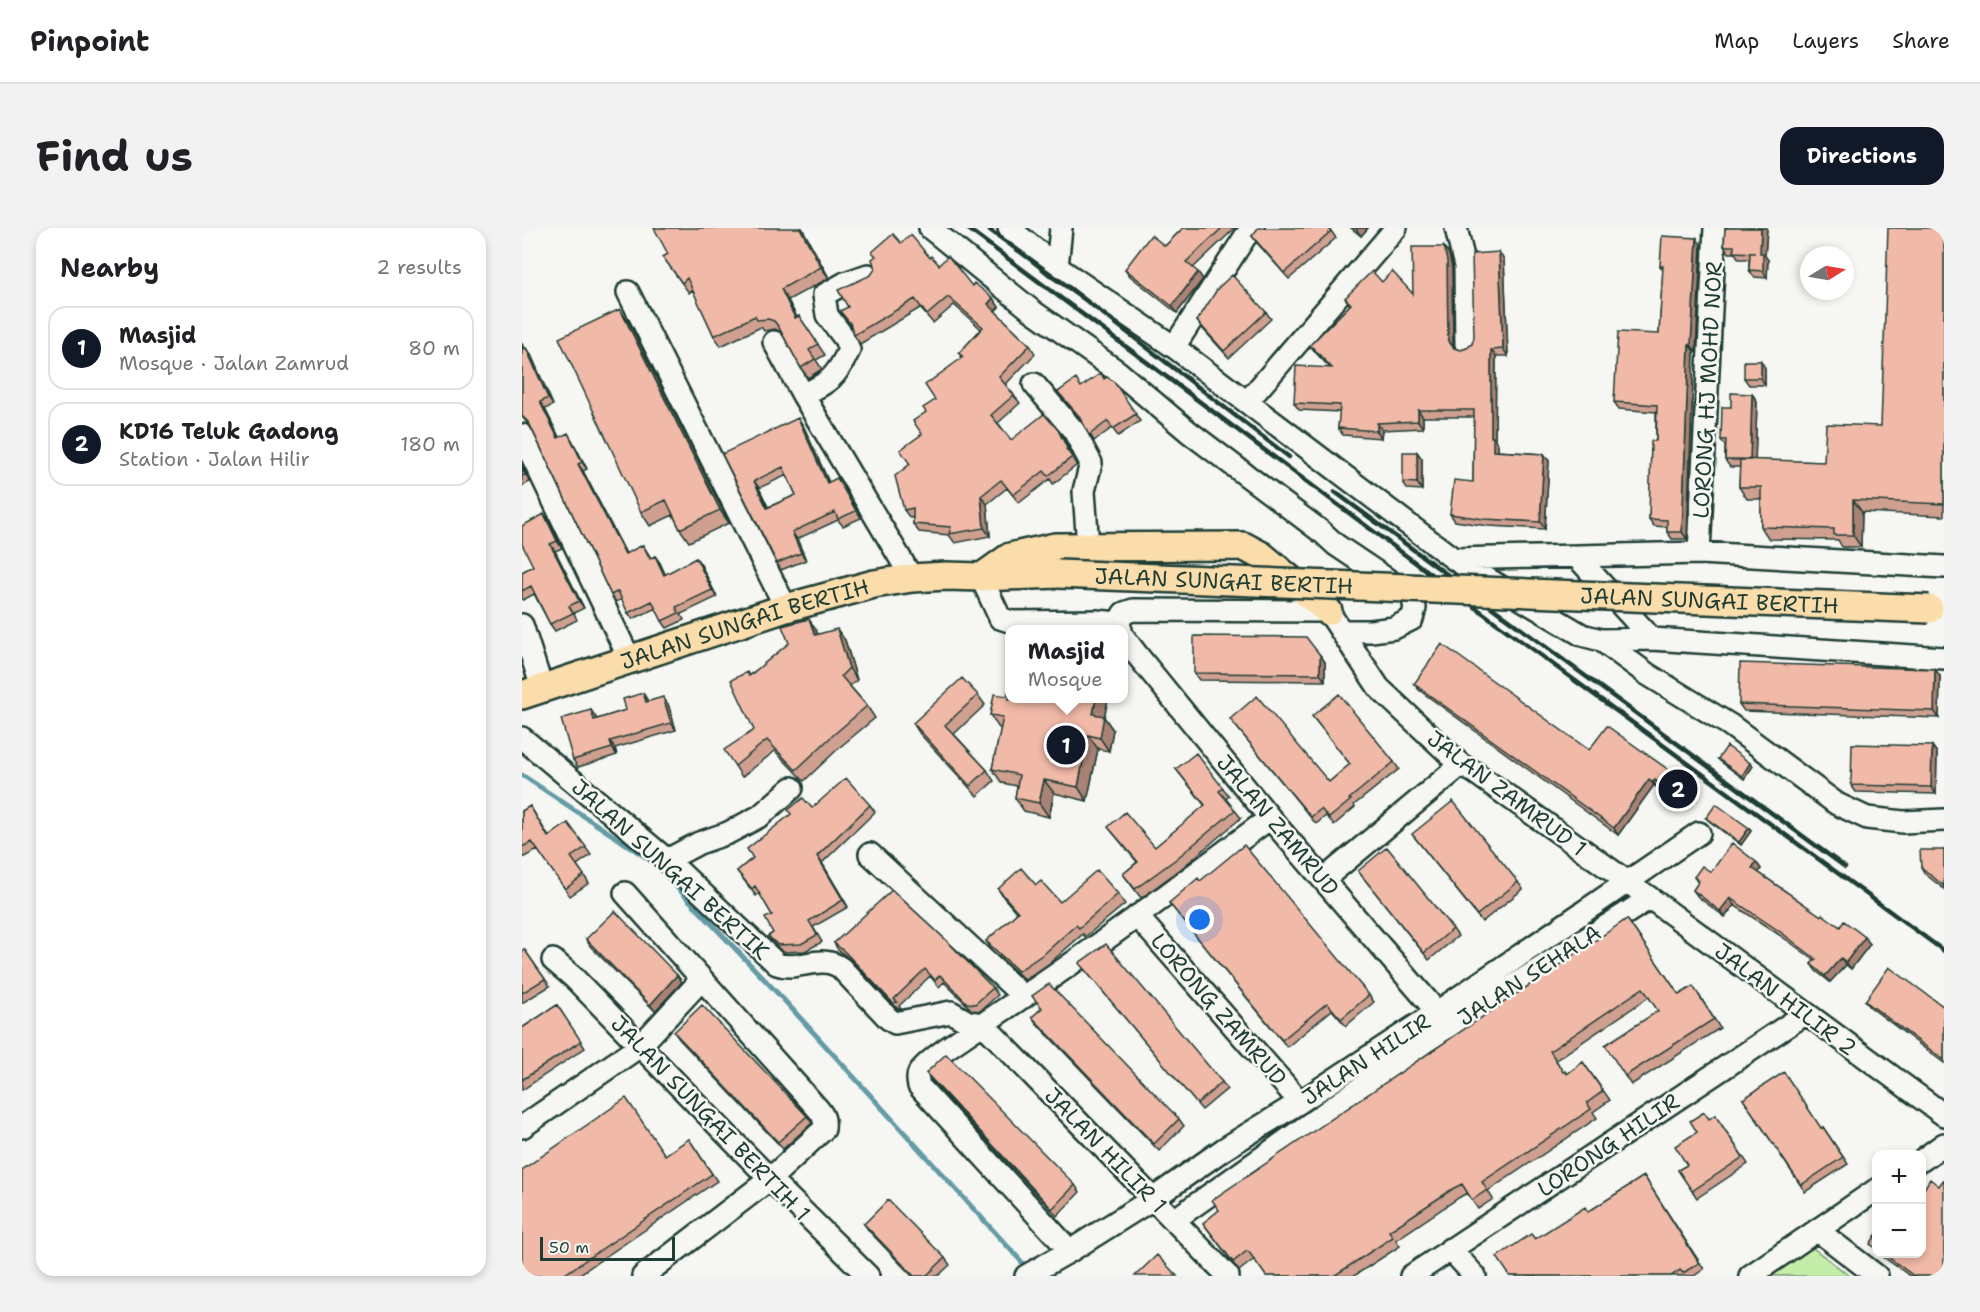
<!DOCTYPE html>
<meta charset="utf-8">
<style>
body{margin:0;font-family:"Shantell Sans",sans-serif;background:#f2f2f2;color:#202124}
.controls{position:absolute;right:18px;bottom:18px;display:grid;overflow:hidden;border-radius:12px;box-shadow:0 3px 9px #0003}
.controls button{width:54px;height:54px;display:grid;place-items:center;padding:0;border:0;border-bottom:2px solid #e0e0e0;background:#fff;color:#202124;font:30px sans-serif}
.compass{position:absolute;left:1278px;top:18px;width:54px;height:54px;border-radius:50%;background:#fff;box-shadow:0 3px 9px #0003;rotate:79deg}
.scale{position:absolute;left:18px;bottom:15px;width:135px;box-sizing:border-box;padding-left:6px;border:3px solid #1f3d34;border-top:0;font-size:16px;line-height:21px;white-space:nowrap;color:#1f3d34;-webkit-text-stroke:4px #f6f6f2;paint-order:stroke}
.you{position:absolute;left:678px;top:692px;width:21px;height:21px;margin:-15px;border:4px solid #fff;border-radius:50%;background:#1a73e8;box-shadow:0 0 0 9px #1a73e833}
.badge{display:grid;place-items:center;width:39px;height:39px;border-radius:50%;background:#111827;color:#fff;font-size:20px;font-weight:700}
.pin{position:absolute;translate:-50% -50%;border:3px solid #fff;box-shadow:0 2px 6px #0006}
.popup{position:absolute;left:483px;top:397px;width:123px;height:78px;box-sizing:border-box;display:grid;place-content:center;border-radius:12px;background:#fff;filter:drop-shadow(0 2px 4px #0005);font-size:20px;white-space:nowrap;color:#757577}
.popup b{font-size:22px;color:#202124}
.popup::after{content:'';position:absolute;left:50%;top:100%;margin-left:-12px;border:12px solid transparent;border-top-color:#fff}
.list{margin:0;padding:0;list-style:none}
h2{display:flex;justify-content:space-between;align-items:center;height:78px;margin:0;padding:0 24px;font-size:26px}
h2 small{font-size:20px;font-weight:400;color:#757577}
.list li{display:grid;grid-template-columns:39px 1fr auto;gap:18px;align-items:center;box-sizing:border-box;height:84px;margin:0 12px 12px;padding:0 12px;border:2px solid #e0e0e0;border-radius:18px}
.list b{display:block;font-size:22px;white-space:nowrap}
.list p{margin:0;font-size:20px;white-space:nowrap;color:#757577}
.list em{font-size:20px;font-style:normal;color:#757577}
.map{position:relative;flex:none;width:1422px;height:1048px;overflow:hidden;border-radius:18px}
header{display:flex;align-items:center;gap:36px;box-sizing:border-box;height:84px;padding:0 30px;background:#fff;border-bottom:2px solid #e0e0e0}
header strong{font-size:28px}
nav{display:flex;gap:33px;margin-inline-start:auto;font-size:21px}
.intro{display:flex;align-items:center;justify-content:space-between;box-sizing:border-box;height:144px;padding:0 36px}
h1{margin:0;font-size:42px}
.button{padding:15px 27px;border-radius:18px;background:#111827;color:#fff;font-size:21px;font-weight:700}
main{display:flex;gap:36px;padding:0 36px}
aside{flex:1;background:#fff;border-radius:18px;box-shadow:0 3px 9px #0003}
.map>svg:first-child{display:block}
</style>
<header>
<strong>Pinpoint</strong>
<nav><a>Map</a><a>Layers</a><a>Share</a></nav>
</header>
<div class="intro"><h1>Find us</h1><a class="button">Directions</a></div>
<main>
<aside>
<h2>Nearby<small>2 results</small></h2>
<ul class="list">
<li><span class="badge">1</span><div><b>Masjid</b><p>Mosque · Jalan Zamrud</p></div><em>80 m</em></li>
<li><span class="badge">2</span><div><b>KD16 Teluk Gadong</b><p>Station · Jalan Hilir</p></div><em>180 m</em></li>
</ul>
</aside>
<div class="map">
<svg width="1422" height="1048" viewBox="0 0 1422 1048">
<rect width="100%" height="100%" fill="#f6f6f2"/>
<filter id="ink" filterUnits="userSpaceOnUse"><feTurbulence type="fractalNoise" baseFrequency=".0167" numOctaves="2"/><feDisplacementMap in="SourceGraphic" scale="12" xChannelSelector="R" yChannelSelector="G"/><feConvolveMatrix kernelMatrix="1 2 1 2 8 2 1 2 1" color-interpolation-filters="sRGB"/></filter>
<g filter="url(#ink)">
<!-- green -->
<path fill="#c3eda9" stroke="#71956e" stroke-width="1.5" d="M1283,1014L1328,1048H1237Z"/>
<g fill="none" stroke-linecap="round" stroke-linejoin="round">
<!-- stream -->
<path stroke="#639ba6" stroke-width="5" d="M0,547L131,634L261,771L507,1042"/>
<!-- minor casing -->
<g stroke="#1f3d34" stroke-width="26">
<path id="minor" d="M408,0L509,82L595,143L667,204L801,305L814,317L890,368L893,380L890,391L872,400L849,403H820
M487,0L535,39L652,119L932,331L1060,407L1079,412L1130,411L1422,430
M934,0L943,38L944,116
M535,39L539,0
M106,64L264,380
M252,114L281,167L390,350
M652,119L723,9L731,0
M512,156L552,203L569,235L562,263L566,319
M281,167C307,154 314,150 327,122L323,111L305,87L302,67L323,55L346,47
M725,174L874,0
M0,207L108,432
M1177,325L1193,0
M1055,329L1130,411
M932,331L1177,325L1422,339
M459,349L478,390L490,394L575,393L596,395
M0,397L20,460
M599,402L596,395L602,385L611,382L806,383L857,460L939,537L952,544L1128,670L1422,887
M601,408L616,428L748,590L915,784
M1079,412L1125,446L1208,497L1315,576L1345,590L1381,594L1422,592
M0,510L145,632L255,736C276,744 298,725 319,740L367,791L373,795L429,784L446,794L461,796
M348,626L502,769
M145,632L177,615L206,605L238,588L270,560
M802,651L939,537
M103,665L296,881C302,888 303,892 302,901L248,951L121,1048
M615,688L778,874
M31,732L51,749L248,951L346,1048
M461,796L706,1048
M0,899L118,818L179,752
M1400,932L1422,916
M652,992L903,814L1128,670
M1295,1002L1355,1048
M928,1021L953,1048
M548,1023L397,858C396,854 395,849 397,845C403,832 463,795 477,785C570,724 659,656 748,590
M504,1048L548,1023L632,970L702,921L778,874L915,784L1177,605
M889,1048L1283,786
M1228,1048L1354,962"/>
</g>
<!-- major casing -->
<g stroke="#1f3d34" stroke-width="32">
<g id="major">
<path d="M460,349L488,329L533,319L721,318L740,328L806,383"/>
<path id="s1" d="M0,467L264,380L352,356L390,350L424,348L459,349L536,346"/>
</g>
</g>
<!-- minor -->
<use href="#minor" stroke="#f6f6f2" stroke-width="21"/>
<!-- major -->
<use href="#major" stroke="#faddab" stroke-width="27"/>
<!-- rail -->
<path stroke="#1f3d34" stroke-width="4.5" d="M445,0L973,394L1422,723
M465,0L540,54L767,229
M813,264L1323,639"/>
<!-- major-bridge casing -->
<g stroke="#1f3d34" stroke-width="32" stroke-linecap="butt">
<g id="major-bridge">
<path id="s2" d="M536,346L1407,381"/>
</g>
</g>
<!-- major-bridge -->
<use href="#major-bridge" stroke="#faddab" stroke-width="27"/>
</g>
<!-- wall -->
<path fill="#cf9f90" stroke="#1f3d34" stroke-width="1.5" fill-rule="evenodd" d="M280,0L307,50L266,72L275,89L277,88L303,127L294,132L300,141L286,150L279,140L259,104L253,101L242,103L239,99L199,118L192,108L171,62L167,65L141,29L146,26Z
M661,0H713L671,40L681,51L655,85L608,48L603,41L643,18Z
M829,0H846L839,8Z
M1203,0H1245L1243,28L1246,32L1245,50L1232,49L1227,42V31H1217L1213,25H1207L1202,18Z
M1422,0V288L1340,284L1339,319H1320L1316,312L1247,311L1239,299V271H1225L1217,259L1218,239H1208L1203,232V218L1199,212L1230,166L1235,173L1233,232L1302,234L1359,198Z
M809,3L814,10L767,51L735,15L730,8Z
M379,15L408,30L417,37L450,58L477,79L473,83L508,117L513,126L483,157L498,175L476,195L489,212L541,210L551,228L550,229L555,237L531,256L528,251L497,275L485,260L465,276L468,308L433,315L427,307L397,304L391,296V289L388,290L382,282L388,236L400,206L404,184L413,172L440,130L437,125L459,101L432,77L411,95L398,80L338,116L332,107L326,79L349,47Z
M1179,17L1174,124L1172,123L1165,311H1150L1145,304V299L1132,298L1127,291L1134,213V184L1097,181L1092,174L1137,106L1141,42L1138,38Z
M927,26L930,40L931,117L932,120L939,122L945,120L950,116L982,31L986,128H974L973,212L976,216V223L1022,226L1027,233L1023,301L966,298L933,293L928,286L951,254L952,189H901V200L860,202L859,210L821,207L816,200L818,184L777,182L772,175L808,140L793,124L788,117L828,77L823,70L860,54L891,66Z
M744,84L749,91L707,130L680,100L675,93Z
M107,95L207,295L167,314L158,301L151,287L128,298L119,284Z
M0,116L3,121L9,127L31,177L23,181L37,209L50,212L65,241L61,243L104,326L121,317L129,330L133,328L138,335L143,347L174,330L179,337L195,369L159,386L162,392L145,400L140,393L134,380L111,391L106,385L100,371L94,374L89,367L9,199L0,189Z
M1239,133L1243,140V157H1227L1222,150Z
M582,151L592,154L618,193L596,208L590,200L572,213L559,191L536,164L559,159Z
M281,197L307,254L320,257L339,290L321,298L316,292L275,311L284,332L259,342L255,335L200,226ZM265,247L274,267L246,279L237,260Z
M895,224L900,231V262L885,261L881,254Z
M0,236L8,254L0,258Z
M22,286L27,293L40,320L33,323L62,380L52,385L55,392L33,403L28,396L12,366L1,372L0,371V344L11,338Z
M294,402L296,406L323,412L335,452L328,458L345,478L353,490L318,519L282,553L253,523L220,549L213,538L232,502L227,447Z
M798,427L803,434V453L677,452L672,445Z
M1418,448L1417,490L1222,483L1217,476Z
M892,456L1067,522L1173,563L1163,577L1138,558L1136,561L1132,557L1096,607L897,462Z
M121,465L126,473L146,476L154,502L93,520L95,527L56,539L51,532L69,482L75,491L104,482Z
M456,467L463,477L432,506L465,542L472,553L455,568L398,506L391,495Z
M487,471H585L586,472L582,489L591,502L587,523L576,521L565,573L532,565L527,589L502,583L493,570L495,558L480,555L470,541L479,500H477L468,487Z
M790,488L872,534L877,541L832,577L833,579L812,597L804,588L794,596L708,491L807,554L828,536Z
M1410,518L1415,525L1414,566L1334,564L1329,557Z
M1196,531L1228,535L1231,538L1222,551L1199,534Z
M654,541L701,560L707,568L704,571L719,590L660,640L619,670L601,646L615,634L586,599L633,619L683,578Z
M348,577L353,584L300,635L326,679L291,699L300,714L283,723L261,724L251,715L246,708L251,705L250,687L238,665L234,668L215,643L290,580Z
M8,578L27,609L46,595L69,627L55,637L67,655L48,668L16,622L0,630V583Z
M1184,590L1227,600L1229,603L1219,617L1187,593Z
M890,606L996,654L1001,661L960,694Z
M1422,622V661L1403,646L1399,639Z
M1234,634L1239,641L1236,644L1299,688L1348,716L1329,741L1324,737L1308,754L1294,743L1289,736L1292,732L1265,712L1212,677L1203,689L1176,669L1171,662L1176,655L1172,649L1189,644Z
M836,643L931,701L936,708L907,732Z
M678,653L847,767L852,774L824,798L810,782L765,819L647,675Z
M514,657L538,674L596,666L603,676L563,709L561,706L529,734L503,752L470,722L464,713L495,685L482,670L476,661Z
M1105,691L1157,767H1177L1198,800L1109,857L1103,848L1136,783L1127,769L1034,832L1041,844L1045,846L1061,834L1088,872L1071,884L1075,890L966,963L971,971L956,981L945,965L938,969L874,1012L878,1018L832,1048H744L734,1033L731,1032L717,1043L681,995Z
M64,711L155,747L160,754L133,783L68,718Z
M312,715L471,760L476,767L458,783L450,782L422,754L417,759L408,748L377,778L379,781H376L328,731L316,722Z
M2,721L28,758L0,775V724Z
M557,735L700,854L705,861L680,882Z
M510,768L657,891L662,898L637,923L515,796L510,789L520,780Z
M1343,773L1422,779V835L1348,779Z
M35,777L63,820L0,862V800Z
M152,804L285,888L290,895L261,921L157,811Z
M404,845L553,957L558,964L535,988L409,852Z
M1221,871L1300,900L1301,899L1326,936L1283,964Z
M1193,887L1226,936L1175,970L1156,942L1165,937L1187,891Z
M167,911L195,953L55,1048H0L143,927Z
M1122,948L1182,1041L1172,1048H988L1013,1011L1066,984Z
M342,996L423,1030L428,1037L416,1048H390L347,1003Z
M1357,1026H1400L1422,1048H1388Z"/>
<!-- shaded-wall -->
<path fill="#a98275" stroke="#1f3d34" stroke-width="1.5" d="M278,0H280L307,50L299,39Z
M835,0H846L839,8L834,1Z
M1239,0H1245L1243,28L1246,32L1245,50L1241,43L1238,25Z
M1175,10L1179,17L1174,124L1169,117Z
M922,19L927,26L930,40L931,117L933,122L928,115L926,110Z
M977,24L982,31L986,128L981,121Z
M676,44L681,51L655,85L650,78Z
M259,61L266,72L280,101L273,90Z
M471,70L477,79L472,84L466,76Z
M98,81L107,95L207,295L198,282Z
M1167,117L1172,123L1165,311L1160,304Z
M4,120L9,127L31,177L26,170Z
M969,122L974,128L973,212L976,216V230L971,223L969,209Z
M1239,133L1243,140V157L1239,150Z
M1230,166L1235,173L1233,240L1228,233Z
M18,174L23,181L41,217L36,210Z
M896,182L901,189V200L896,193Z
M276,190L281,197L310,262L305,255Z
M855,195L860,202L859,210L855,203Z
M536,202L541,210L551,228L545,220Z
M46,205L50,212L65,241L60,234Z
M895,224L900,231V262L895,255Z
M1022,226L1027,233L1023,301L1018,294Z
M0,236L8,254L0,240Z
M56,236L61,243L108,333L103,326Z
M232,253L237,260L250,287L245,280Z
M459,268L465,276L468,308L462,300Z
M1331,272L1340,284L1339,319L1331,307Z
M22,286L27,293L40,320L35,313Z
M270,304L275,311L284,332L279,325Z
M28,316L33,323L62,380L57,373Z
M133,328L138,335L147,354L142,347Z
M174,330L179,337L195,369L190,362Z
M287,391L294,402L301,418L293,407Z
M315,401L323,412L335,452L327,440Z
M798,427L803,434V453L798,446Z
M1413,441L1418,448L1417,490L1412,483Z
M141,469L146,476L154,502L149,495Z
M574,471H585L586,472L582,489L591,502L587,523L578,510L571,486Z
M566,507L576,521L565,573L556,559Z
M88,513L93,520L95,527L90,520Z
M1410,518L1415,525L1414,566L1409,559Z
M1228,535L1231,538L1222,551L1220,548Z
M1127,551L1132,557L1096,607L1092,600Z
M522,552L532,565L527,589L517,575Z
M1133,552L1138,558L1136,561L1131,554Z
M1168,557L1173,563L1163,577L1159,570Z
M1227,600L1229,603L1219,617L1217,614Z
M295,628L300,635L326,679L321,672Z
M1234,634L1239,641L1235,647L1230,640Z
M1208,670L1212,677L1203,689L1198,683Z
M1343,709L1348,716L1329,741L1324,734Z
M1319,730L1324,737L1308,754L1303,748Z
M155,747L160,754L133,783L128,777Z"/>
<!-- building -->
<path fill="#f1b9a7" stroke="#1f3d34" stroke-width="1.5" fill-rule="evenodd" d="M132,0H278L299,39L259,61L273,90L277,88L296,116L287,122L293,131L279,140L256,98L252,93L246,91L235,92L233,88L192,108L165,50L160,55L141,29L146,26Z
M661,0H700L664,34L676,44L650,78L603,41L629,7L643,18Z
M736,0H806L809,3L762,45L730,8Z
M1203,0H1239L1238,25H1241V43L1227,42L1228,25H1233L1212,24V18H1202Z
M1366,0H1422V276L1331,272V307H1312V301L1239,299V259H1217L1218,231L1302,234L1304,196L1359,198Z
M371,6L379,15L389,7L408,30L409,28L417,37L426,28L450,58L452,55L471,70L466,76L508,117L477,149L492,167L469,187L489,212L522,186L536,202L545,220L544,221L550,229L526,248L522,243L491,267L479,252L459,268L462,300L427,306L429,299L391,296V280L382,282L373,248L388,236L378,222L400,206L391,193L404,184L401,180L413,172L403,157L441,129L437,125L461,99L426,69L405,87L393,71L332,107L328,95L318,83L326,79L316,62L349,47L353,41L350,31L354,28L350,24Z
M1140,8L1175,10L1169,117H1167L1160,304H1145V292L1127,291L1129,213H1134L1135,177L1092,174L1096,104L1137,106L1141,38H1138Z
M890,19H922L925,33L926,110L928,115L932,120L939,122L945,120L950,116L952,109L950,26L977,24L981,121L969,122V209H971V223L1022,226L1018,294L962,291L928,286L932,252L951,254L952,182H896V193L855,195V203L816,200L818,177L772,175L774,138L810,140L788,117L829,76L823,70L850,43L860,54L870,43L891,66Z
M710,47L744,84L702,123L675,93L696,60Z
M98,81L198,282L158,301L144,272L119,284L37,110Z
M0,119L1,121L4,120L26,170L18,174L36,210L46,205L60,234L56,236L103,326L121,317L128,331L133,328L142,347L174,330L190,362L154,379L157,385L140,393L130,373L106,385L96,363L89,367L7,195L0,188Z
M1222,133H1239V150H1222Z
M579,145L582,151L585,149L592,154L614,186L591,201L586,193L567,207L557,188L536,164L554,151L559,159Z
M1209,165L1230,166L1228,232H1203L1204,212H1199L1200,179H1209Z
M276,190L305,255L315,250L334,283L316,291L313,284L270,304L279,325L255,335L200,226ZM261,239L274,267L245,280L232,253Z
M881,224H895V255L881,254Z
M0,240L3,247L0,248Z
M22,286L35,313L28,316L57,373L47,378L51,385L28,396L9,358L0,363V344L11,338L0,316V298Z
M287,391L293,407L315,401L327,440L319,448L345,478L310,508L274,542L245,512L213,538L202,522L232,502L209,452L225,444L227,448L267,415L260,398Z
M672,408L784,409L798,427V446L672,445Z
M920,416L1067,522L1085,498L1168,557L1159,570L1133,552L1131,554L1127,551L1092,600L892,456Z
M1218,435L1413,441L1412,483L1217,476Z
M440,450L456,467L423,497L465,542L448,558L391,495Z
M487,460V471H574L571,486L582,488L578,510L566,507L556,559L522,552L517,575L493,570L497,547L470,541L481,489L468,487L472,466L485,468Z
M121,465L124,474L141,469L149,495L88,513L90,520L51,532L39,491L69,482L72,492L104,482L101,471Z
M817,466L872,534L827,571L829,572L807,590L799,581L789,589L708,491L735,468L807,554L828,536L790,488Z
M1330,516L1410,518L1409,559L1329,557Z
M1205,518L1228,535L1220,548L1196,531Z
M674,525L701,560L697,563L713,582L654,631L613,661L601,646L616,634L586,599L603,584L633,619L683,577L654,541Z
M324,550L348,577L295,628L321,672L287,693L295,707L279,716L256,717L246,708L251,705L243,690L250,687L233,658L230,661L215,643L231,630L225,621L269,586L266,582L281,570L290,580Z
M931,573L996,654L955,687L890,606Z
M1194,576L1227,600L1217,614L1184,590Z
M8,578L26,609L46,595L64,619L49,629L62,647L43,661L10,614L0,619V583Z
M1210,615L1234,634L1230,640L1299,688L1300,686L1318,699L1322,693L1343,709L1324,734L1319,730L1303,748L1289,736L1294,731L1260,705L1208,670L1198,683L1171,662L1177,653L1172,649L1180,638L1189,644Z
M722,617L847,767L819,791L805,775L760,812L647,675L676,650L678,653Z
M865,619L931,701L902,725L836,643Z
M1398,622H1422V658L1399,639Z
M499,640L514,657L519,653L538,674L575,642L596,666L557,700L554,697L523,725L496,743L464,713L496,684L476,661Z
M370,662L424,712L471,760L453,776L445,775L418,747L413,752L403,741L372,771L375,774L371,775L323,724L312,715Z
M93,683L155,747L128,777L64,711Z
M1105,691L1157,767L1171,758L1192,791L1103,848L1083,817L1136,783L1121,760L1028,823L1041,844L1043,843L1045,846L1061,834L1081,863L1065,875L1069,881L960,954L965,962L950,972L940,956L932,960L867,1003L871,1009L812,1048H744L727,1024L725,1023L711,1034L681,995L697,982L690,972Z
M584,716L700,854L675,876L557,735Z
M2,721L23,751L0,765V724Z
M1367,739L1422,779V832L1343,773Z
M527,756L657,891L632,916L510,789L520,780L510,768Z
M35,777L59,813L0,852V800Z
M180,777L285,888L256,914L152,804Z
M424,826L553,957L530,981L404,845Z
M1262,844L1299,900L1301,899L1321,929L1279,957L1221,871Z
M104,870L143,927L167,911L190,946L40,1048H0V942Z
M1182,884L1187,891L1193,887L1221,929L1170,963L1156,942L1165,937L1153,918L1175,904L1168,893Z
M1122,948L1177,1035L1161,1045L1158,1042L1149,1048H988L975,1029L1009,1006L1013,1011L1063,979L1066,984Z
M1408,951L1417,958L1422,951V1048H1392L1362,1026H1400V964Z
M366,972L423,1030L404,1048H392L342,996Z
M1354,1007V1020L1348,1016Z
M635,1027L655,1048H613Z"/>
</g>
<g text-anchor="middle" stroke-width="5" stroke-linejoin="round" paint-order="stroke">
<!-- street labels -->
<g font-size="22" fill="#1f3d34" stroke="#f6f6f2">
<text transform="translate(1185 162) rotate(-87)" y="8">LORONG HJ MOHD NOR</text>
<text dy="8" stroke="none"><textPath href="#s2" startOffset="166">JALAN SUNGAI BERTIH</textPath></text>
<text dy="8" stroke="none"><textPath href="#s2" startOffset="652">JALAN SUNGAI BERTIH</textPath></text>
<text dy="8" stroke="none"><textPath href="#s1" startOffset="234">JALAN SUNGAI BERTIH</textPath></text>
<text transform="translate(985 565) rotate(37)" y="8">JALAN ZAMRUD 1</text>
<text transform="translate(756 597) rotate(50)" y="8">JALAN ZAMRUD</text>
<text transform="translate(149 641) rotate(42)" y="8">JALAN SUNGAI BERTIK</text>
<text transform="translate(1007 747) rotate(-33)" y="8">JALAN SEHALA</text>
<text transform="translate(1264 771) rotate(37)" y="8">JALAN HILIR 2</text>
<text transform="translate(697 781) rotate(49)" y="8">LORONG ZAMRUD</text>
<text transform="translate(844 831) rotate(-33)" y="8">JALAN HILIR</text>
<text transform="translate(189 890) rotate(46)" y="8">JALAN SUNGAI BERTIH 1</text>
<text transform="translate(1086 917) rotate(-34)" y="8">LORONG HILIR</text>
<text transform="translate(584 922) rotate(46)" y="8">JALAN HILIR 1</text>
</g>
</g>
</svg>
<div class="controls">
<button>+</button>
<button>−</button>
</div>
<svg class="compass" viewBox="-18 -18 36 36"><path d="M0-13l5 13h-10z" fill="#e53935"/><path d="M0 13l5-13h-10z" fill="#757577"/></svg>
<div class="scale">50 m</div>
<div class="you"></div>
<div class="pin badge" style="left:544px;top:517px">1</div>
<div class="popup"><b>Masjid</b>Mosque</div>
<div class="pin badge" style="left:1156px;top:561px">2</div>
</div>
</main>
